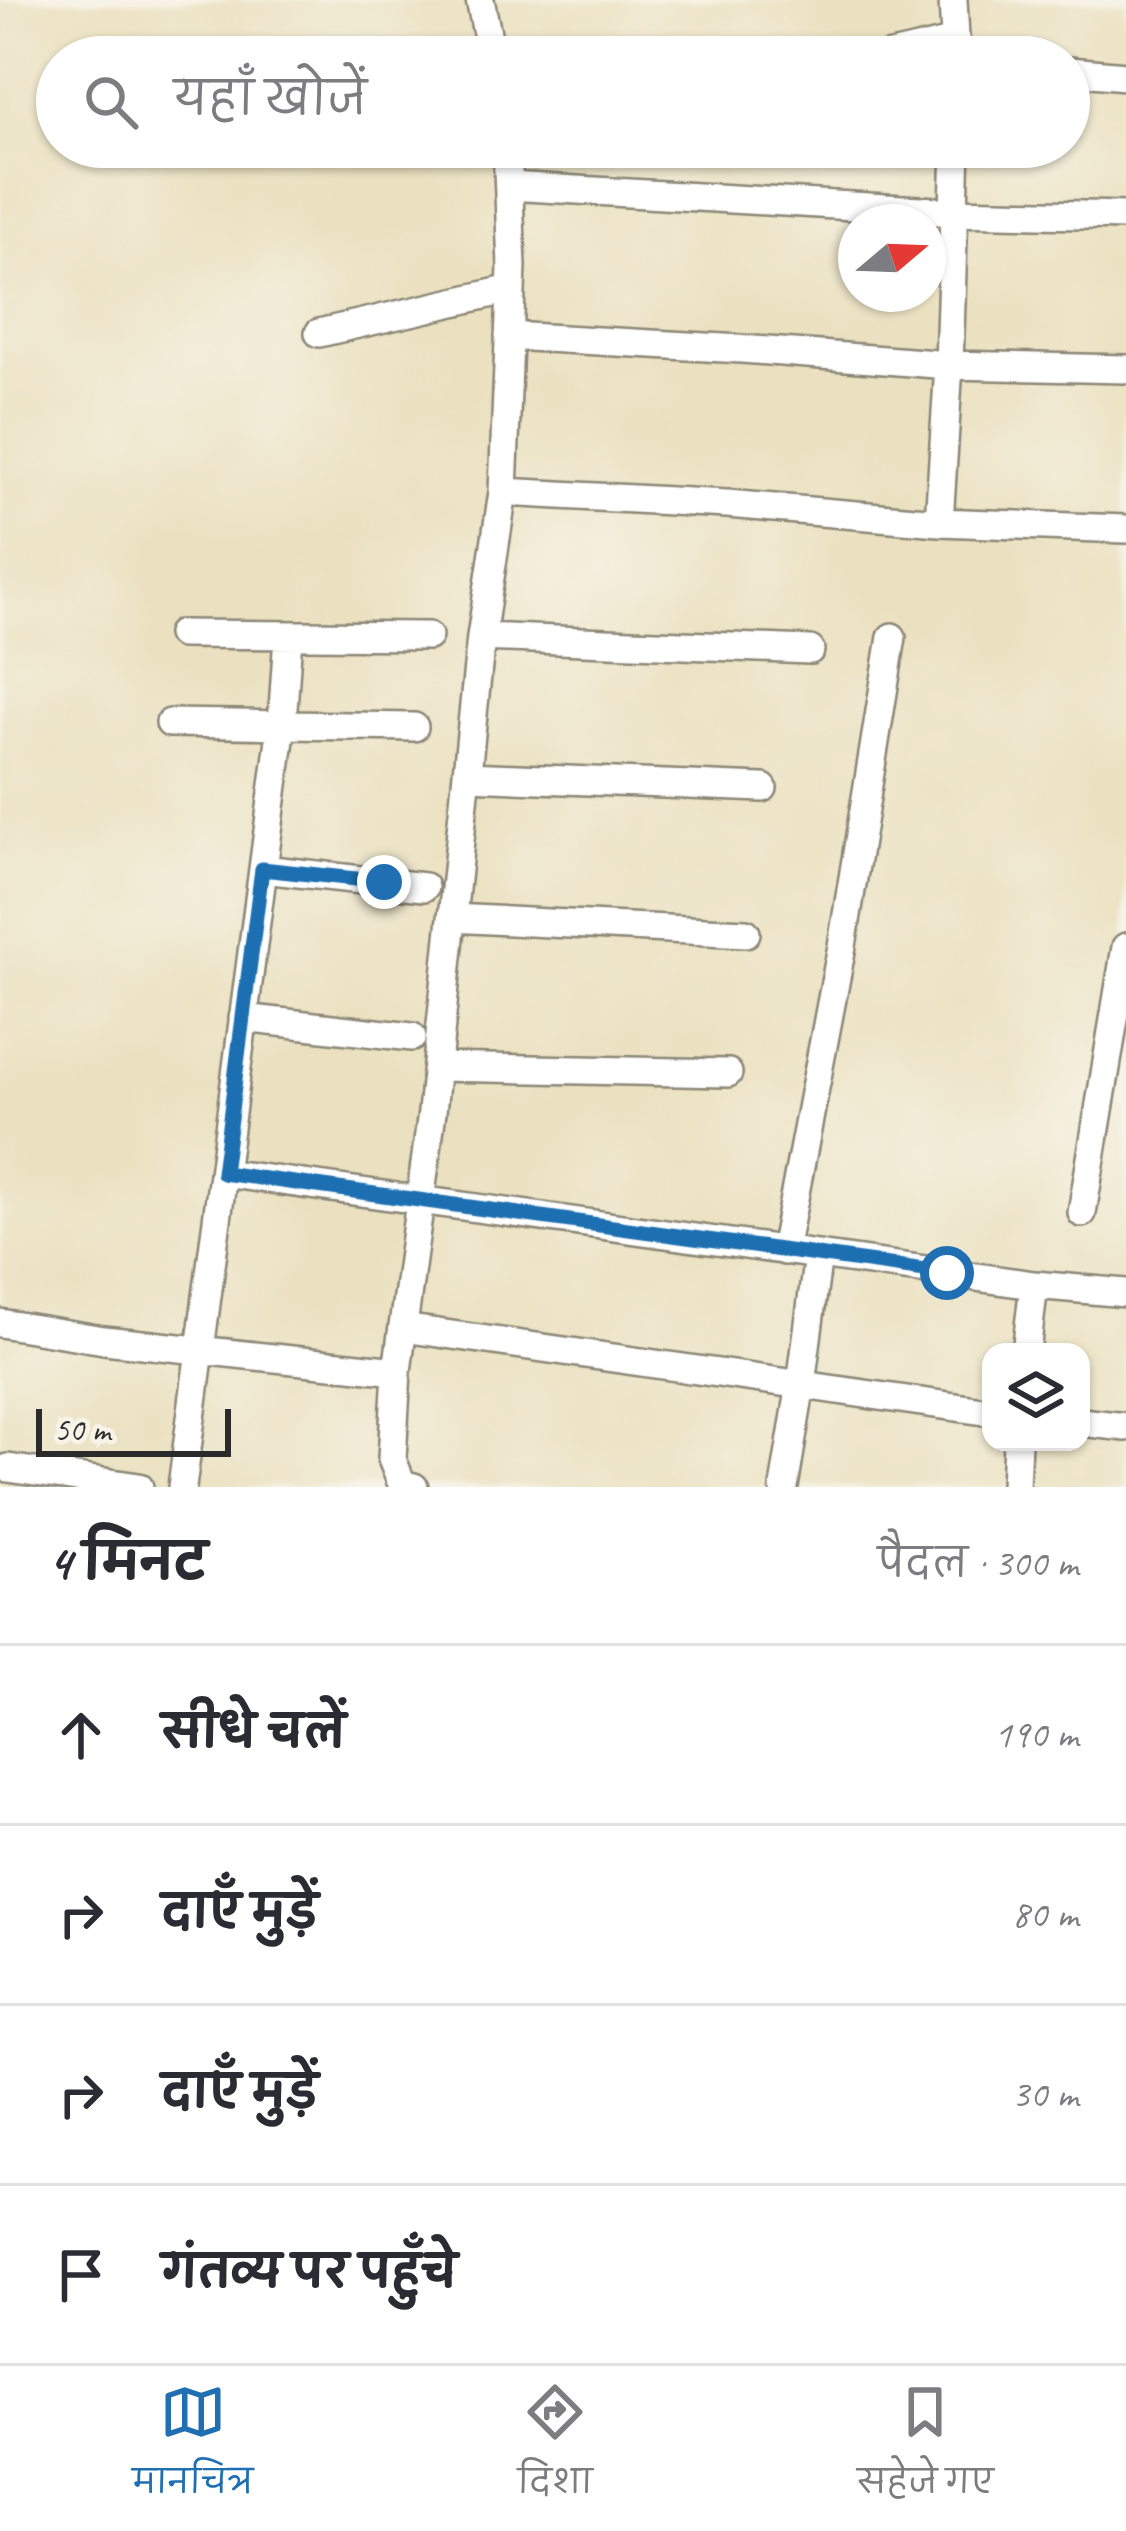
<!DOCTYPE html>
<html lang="hi">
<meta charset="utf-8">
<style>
body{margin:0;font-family:Caveat,"Playpen Sans Deva",sans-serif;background:#f7f7f7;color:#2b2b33}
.controls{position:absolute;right:36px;bottom:36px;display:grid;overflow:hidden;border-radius:24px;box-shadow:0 3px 9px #0004}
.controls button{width:108px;height:108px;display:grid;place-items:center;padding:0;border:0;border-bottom:3px solid #e1e1e2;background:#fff;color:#2b2b33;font:60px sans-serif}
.compass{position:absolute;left:838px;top:204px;width:108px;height:108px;border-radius:50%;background:#fff;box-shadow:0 3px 9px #0004;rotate:71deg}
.scale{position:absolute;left:36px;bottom:30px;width:195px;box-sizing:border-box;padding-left:12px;border:6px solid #2b2b2b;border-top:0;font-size:33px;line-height:42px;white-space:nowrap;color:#2b2b2b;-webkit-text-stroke:9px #f7f3e8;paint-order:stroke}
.stop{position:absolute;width:36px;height:36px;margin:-27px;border:9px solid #1f6fb2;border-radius:50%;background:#fff}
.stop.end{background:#1f6fb2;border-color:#fff;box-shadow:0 3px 12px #0008}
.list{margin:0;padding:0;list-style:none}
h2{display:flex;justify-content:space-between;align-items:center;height:156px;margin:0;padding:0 48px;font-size:51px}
h2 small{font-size:39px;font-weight:400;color:#7c7c81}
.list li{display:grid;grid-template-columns:78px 1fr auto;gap:36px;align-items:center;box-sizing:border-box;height:180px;padding:0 48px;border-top:3px solid #e1e1e2}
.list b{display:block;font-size:45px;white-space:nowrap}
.list em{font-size:39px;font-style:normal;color:#7c7c81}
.icon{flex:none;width:66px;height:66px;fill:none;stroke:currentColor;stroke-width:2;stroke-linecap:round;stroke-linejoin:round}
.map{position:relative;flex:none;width:1126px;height:1487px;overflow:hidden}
.search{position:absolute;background:#fff;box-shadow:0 3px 9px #0004;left:36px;right:36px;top:36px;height:132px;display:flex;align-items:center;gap:30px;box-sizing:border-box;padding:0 42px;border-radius:66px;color:#7c7c81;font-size:45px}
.sheet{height:876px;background:#fff}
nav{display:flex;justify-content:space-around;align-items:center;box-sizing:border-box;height:168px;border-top:3px solid #e1e1e2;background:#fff;font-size:33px;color:#7c7c81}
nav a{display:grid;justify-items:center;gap:6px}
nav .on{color:#1f6fb2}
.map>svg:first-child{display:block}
</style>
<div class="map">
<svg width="1126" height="1487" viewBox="0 0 1126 1487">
<rect width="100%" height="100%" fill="#f7f3e8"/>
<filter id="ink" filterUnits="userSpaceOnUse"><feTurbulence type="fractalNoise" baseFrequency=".00833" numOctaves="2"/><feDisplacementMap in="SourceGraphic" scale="24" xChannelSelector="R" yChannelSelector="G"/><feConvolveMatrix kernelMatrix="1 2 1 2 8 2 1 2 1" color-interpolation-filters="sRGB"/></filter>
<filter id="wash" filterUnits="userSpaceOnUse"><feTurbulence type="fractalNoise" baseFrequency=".004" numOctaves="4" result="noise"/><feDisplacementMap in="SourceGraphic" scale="48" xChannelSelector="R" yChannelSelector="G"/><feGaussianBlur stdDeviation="2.7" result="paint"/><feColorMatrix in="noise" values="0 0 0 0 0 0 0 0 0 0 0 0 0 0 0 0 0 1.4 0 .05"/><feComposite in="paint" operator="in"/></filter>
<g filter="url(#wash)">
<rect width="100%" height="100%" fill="#ebe1c0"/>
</g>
<g filter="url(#ink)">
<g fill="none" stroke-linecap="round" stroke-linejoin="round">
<!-- minor casing -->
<g stroke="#8b8676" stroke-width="32">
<path id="minor" d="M480,0L492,57
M953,0L956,56
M887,57L956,41
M1069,71L1126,76
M509,186L955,212L1126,216
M319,333L511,289
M509,336L742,349L949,365L1126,369
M503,492L727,504L939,522L1126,529
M939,522L949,365L956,147
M181,634L428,636
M481,637L810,650
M170,723L414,727
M467,776L763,788
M263,869L424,887
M452,918L746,933
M243,1018L412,1037
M437,1067L728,1073
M223,1173L818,1255
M1082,1213L1126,947
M784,1251L842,946L892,637
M1034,1285L1126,1293
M0,1323L104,1340L397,1371L392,1459L402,1484L414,1487
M403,1328L991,1412
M397,1371L432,1112L481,637L503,492L512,266L507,147
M1081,1422L1126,1427
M8,1468L139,1487
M182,1487L282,724L288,636
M784,1487L801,1384L818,1255L1034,1285L1026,1352
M1015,1487L1017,1442"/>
</g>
<!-- minor -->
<use href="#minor" stroke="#fff" stroke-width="27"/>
</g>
</g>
<g fill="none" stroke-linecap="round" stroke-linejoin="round" filter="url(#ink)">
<!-- route -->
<path stroke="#1f6fb2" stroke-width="15" d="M384,882L262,869L223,1173L947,1273"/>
</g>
</svg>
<div class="controls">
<button><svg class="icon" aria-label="layers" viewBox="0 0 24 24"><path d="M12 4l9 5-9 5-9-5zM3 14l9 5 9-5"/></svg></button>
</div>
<svg class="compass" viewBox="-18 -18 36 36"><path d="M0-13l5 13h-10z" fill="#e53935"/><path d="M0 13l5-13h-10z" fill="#7c7c81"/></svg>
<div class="scale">50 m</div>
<div class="stop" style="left:947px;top:1273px"></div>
<div class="stop end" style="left:384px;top:882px"></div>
<div class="search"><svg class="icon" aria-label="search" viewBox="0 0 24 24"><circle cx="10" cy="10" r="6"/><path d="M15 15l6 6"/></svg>यहाँ खोजें</div>
</div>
<section class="sheet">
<h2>4 मिनट<small>पैदल · 300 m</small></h2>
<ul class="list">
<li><svg class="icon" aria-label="ahead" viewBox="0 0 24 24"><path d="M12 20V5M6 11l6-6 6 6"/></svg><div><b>सीधे चलें</b></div><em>190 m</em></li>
<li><svg class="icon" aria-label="right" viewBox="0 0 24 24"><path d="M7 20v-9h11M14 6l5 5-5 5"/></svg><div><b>दाएँ मुड़ें</b></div><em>80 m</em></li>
<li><svg class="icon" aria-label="right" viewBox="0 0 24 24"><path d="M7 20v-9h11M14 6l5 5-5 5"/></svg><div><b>दाएँ मुड़ें</b></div><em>30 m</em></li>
<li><svg class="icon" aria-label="arrive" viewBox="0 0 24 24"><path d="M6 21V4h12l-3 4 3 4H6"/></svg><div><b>गंतव्य पर पहुँचे</b></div></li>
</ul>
</section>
<nav>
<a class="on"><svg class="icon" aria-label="map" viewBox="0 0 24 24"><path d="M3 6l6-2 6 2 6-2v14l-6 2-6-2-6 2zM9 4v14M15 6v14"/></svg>मानचित्र</a>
<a><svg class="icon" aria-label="directions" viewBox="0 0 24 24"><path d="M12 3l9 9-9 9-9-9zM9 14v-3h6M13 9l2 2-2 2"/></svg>दिशा</a>
<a><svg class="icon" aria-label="saved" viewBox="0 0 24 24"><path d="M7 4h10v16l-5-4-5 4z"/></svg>सहेजे गए</a>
</nav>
